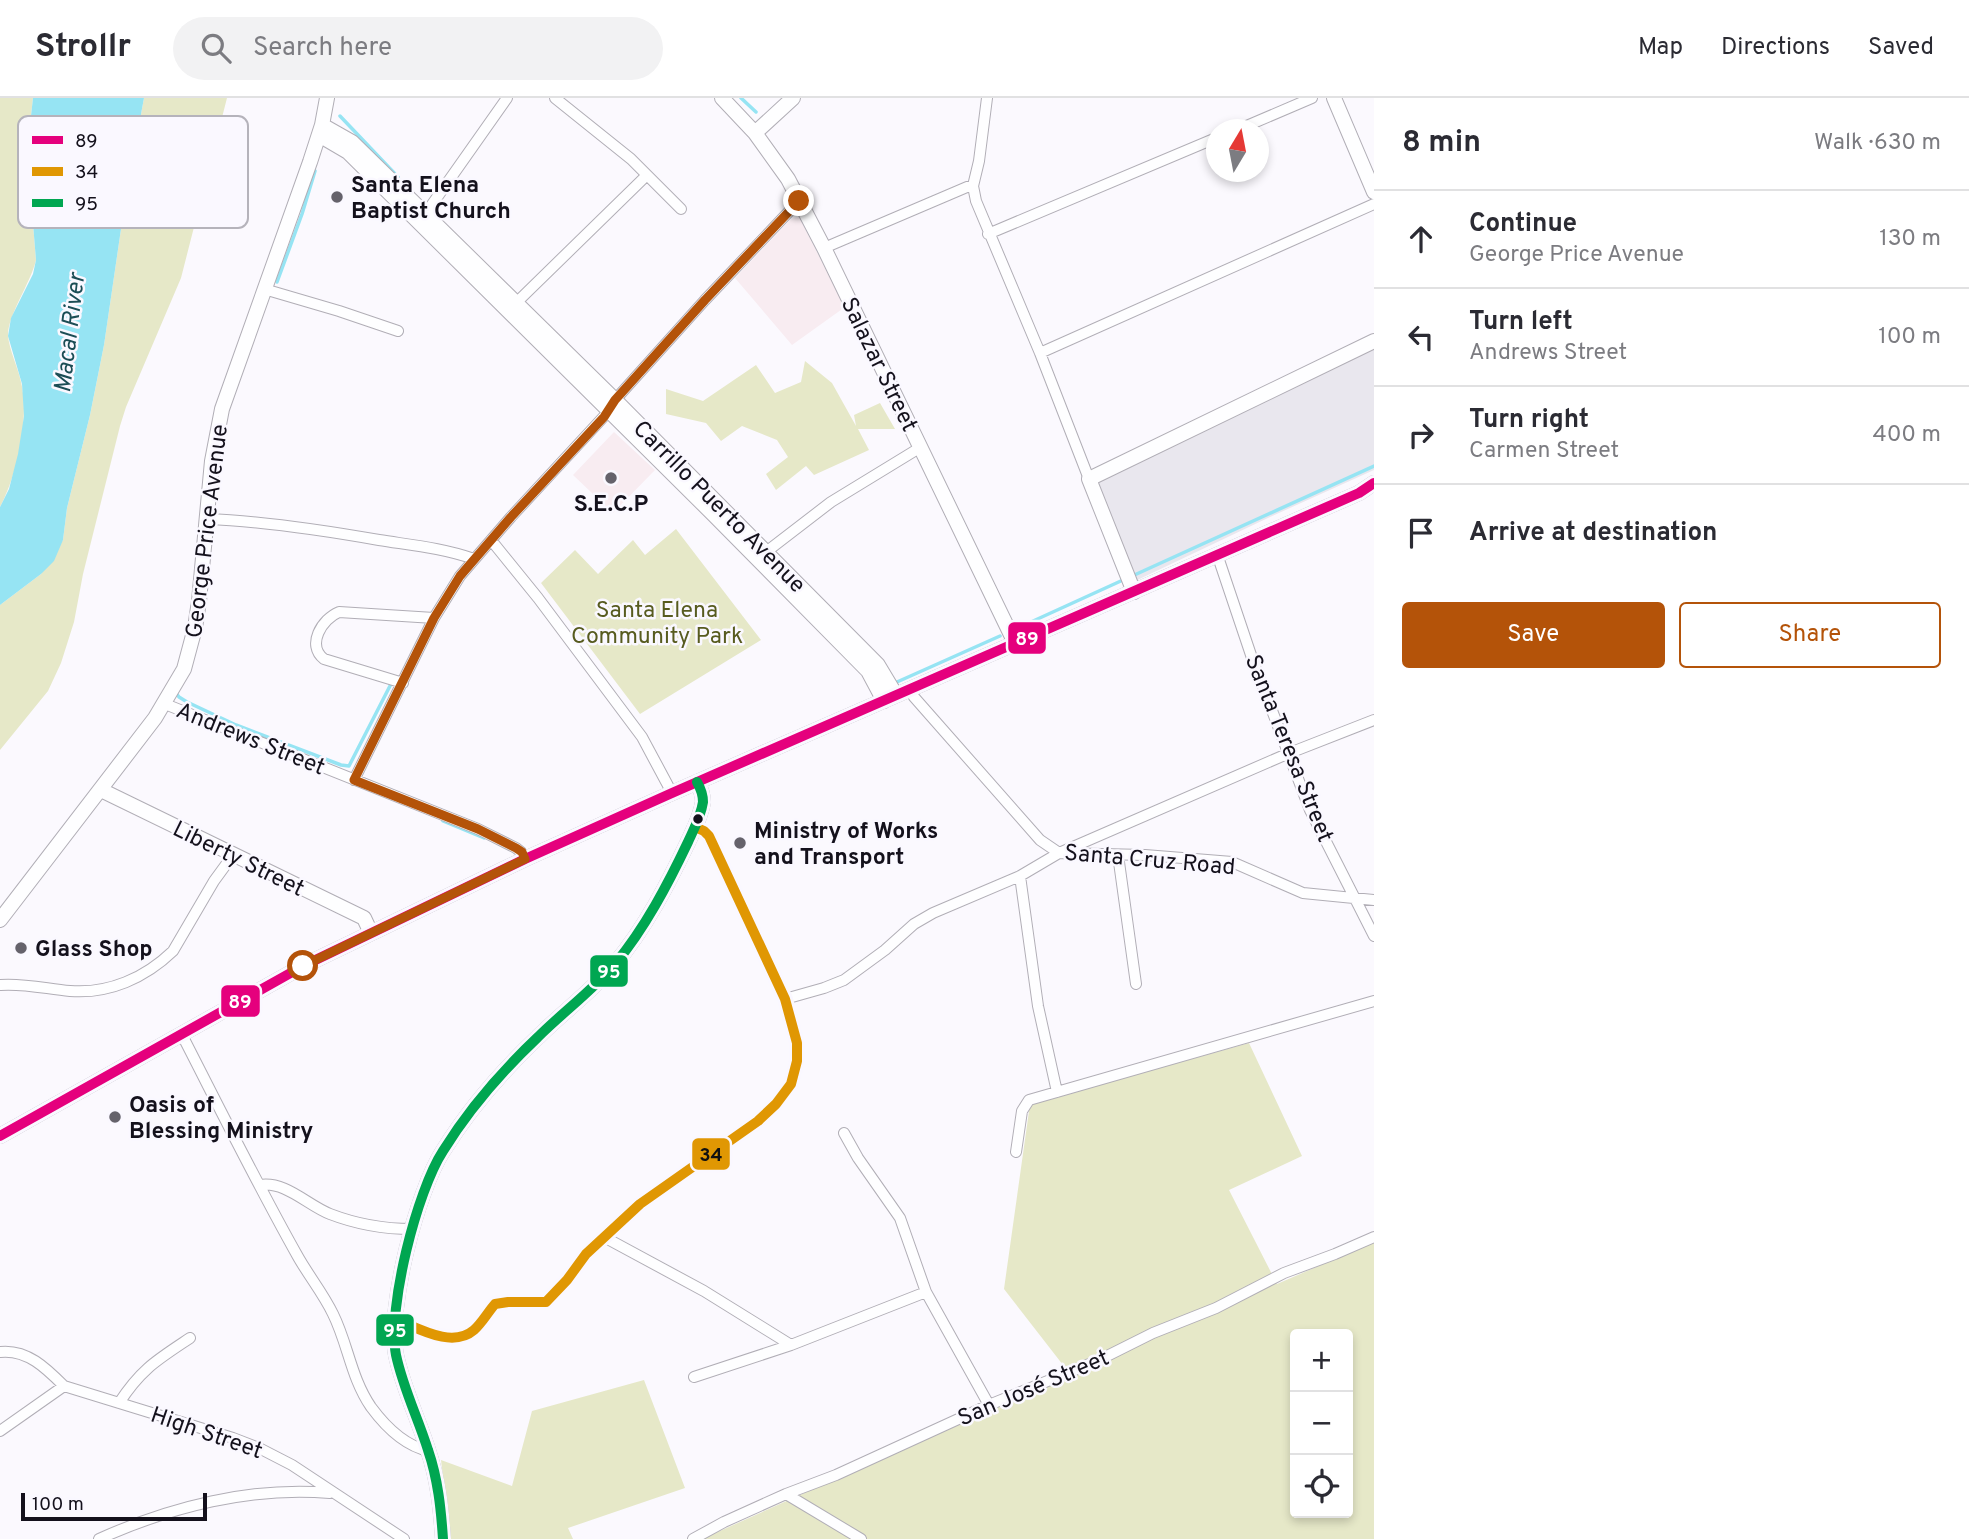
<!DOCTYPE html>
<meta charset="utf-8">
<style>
body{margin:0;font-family:Overpass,sans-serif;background:#f2f2f3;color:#2b2b33}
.controls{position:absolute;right:21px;bottom:21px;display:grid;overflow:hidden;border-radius:7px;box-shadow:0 4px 10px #0003}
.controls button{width:63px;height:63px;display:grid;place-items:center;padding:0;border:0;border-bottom:2px solid #e1e1e2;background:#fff;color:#2b2b33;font:35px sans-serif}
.compass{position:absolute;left:1206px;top:21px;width:63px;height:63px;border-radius:50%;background:#fff;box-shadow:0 4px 10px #0003;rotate:10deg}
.scale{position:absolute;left:21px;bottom:18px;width:186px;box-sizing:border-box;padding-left:7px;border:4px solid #14111c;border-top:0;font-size:19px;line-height:24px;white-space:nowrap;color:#14111c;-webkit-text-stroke:5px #faf8ff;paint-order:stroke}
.stop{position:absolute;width:21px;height:21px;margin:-16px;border:5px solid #b45309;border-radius:50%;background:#fff}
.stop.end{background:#b45309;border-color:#fff;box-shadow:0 2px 7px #0008}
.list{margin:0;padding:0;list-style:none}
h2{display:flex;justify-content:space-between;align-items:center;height:91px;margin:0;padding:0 28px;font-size:30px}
h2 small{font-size:23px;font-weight:400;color:#7c7c81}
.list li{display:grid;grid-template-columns:46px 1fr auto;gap:21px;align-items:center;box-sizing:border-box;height:98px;padding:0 28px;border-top:2px solid #e1e1e2}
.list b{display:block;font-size:26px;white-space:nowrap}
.list p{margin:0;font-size:23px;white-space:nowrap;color:#7c7c81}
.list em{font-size:23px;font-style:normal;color:#7c7c81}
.actions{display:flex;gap:14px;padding:21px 28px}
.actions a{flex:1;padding:16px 0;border:2px solid #b45309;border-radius:7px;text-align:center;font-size:24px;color:#b45309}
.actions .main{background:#b45309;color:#fff}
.icon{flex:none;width:38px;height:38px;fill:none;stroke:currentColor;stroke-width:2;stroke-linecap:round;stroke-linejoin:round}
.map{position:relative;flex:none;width:1374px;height:1441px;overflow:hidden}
header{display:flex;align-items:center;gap:42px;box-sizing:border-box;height:98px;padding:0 35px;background:#fff;border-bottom:2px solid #e1e1e2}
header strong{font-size:33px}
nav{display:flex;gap:38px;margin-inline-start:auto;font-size:24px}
.search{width:490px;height:63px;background:#f2f2f3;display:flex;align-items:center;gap:18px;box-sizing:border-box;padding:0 24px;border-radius:38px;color:#7c7c81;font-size:26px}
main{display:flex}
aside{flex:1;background:#fff}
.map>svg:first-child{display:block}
</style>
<header>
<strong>Strollr</strong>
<div class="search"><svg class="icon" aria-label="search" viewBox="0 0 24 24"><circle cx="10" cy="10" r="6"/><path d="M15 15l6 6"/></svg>Search here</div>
<nav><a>Map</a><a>Directions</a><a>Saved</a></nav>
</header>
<main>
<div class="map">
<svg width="1374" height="1441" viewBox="0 0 1374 1441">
<rect width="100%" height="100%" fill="#fbf9fe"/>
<!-- built -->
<path fill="#e9e7ee" d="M1374,244V372L1270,419L1129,486L1089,381Z"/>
<!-- education -->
<path fill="#f8ecf1" d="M799,119L845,209L792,247L735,180L791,121Z
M614,334L655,372L613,415L573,377Z"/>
<!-- green -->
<path fill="#e6e8c8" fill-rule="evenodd" d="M0,0H33L27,53L36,162C31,184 8,217 8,237C9,252 18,269 21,284C30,320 17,377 0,409Z
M144,0H227L181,180L126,309L120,328L83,476L74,524L61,565L48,593L0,652V507L41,476L63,442L67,410L90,317L104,247L126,97Z
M805,263L832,285L856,328L854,317L880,305L895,331H858L869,352L814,377L806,368L776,392L766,376L788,359L777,342L742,328L721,343L706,325L666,316V291L703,303L756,267L775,295L801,284Z
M676,431L761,542L640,616L541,485L575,452L598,476L633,442L645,457Z
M1249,945L1302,1058L1229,1092L1277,1186L1374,1144V1441H702L1070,1276L1004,1191L1030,1006ZM1295,1236H1348V1415H1295Z
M644,1282L685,1390L568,1430L573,1441H450L441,1362L512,1388L532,1313Z"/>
<!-- water -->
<path fill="#96e4f3" d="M33,0H144L126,97L104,247L90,317L67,410L63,442L54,463L41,476L0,507V409L9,391L18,356L24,318L22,286L8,238L11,220L33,176L36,162L27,53Z"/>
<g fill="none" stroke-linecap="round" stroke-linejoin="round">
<!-- stream -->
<path stroke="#96e4f3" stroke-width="3.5" d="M741,0L756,14
M340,18L398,79
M277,184L302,116L315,73
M1130,479L1374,368
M1020,529L1123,482
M897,584L1000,538
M176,595L179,599L187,604L236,627L341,667L349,668L392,584
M443,723L484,740"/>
<!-- street casing -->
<g stroke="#b1aeb6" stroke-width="12">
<path id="street" d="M555,0L631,61L681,111
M987,0L979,63L973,88L976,103L1040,255L1089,381
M1237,32L1312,0
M426,115L507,0
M988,136L1216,40
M824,150L967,89L973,88
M264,191L339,213L398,233
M516,205L647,77
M1040,255L1374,106
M207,421C264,423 322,432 379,442C410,447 443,450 474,461
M491,442L538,500L642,639L672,695
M766,454L831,404L921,349
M1217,456L1252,560L1310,712L1374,838
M403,585L324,561C306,547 322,521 339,514L434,520
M910,591L914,599L1040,742L1059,755L1145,757L1232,764L1303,795L1374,802
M165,606L478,731L516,750L521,754L525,761
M354,682L434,520L460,478L511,419L609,313L615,302L705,202L799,103
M1118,757L1136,886
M1020,778L1038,908L1057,994
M0,887C24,885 47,891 70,893C109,896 145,880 173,853L214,783L233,757
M785,901L824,890L844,882L885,852L914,826L933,815L1020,778L1059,755L1287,656L1374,622
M181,935C219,1009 256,1084 297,1157C308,1177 323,1195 333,1216C348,1246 351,1280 371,1309C385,1328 405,1348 429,1353
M844,1035L858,1060L900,1120L926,1194L989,1307
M1016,1054L1022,1013L1029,1002L1374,903
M260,1087C286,1083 307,1107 330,1116C356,1126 384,1131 412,1131
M604,1139L704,1193L791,1247
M395,1221C418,1230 452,1251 474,1232C482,1225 488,1214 495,1206L508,1204H546L567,1182L586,1156L640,1106L758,1023L776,1006L791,986L797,963V945L785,901L709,738L704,733L695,729
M0,1254C27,1251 46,1270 64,1288L233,1340L259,1350L292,1367L404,1441
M694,1279L791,1247L926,1194
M119,1305C141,1271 157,1262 190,1240
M0,1333L64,1288
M786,1396L861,1441
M99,1441C170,1409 252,1388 330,1395
M693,1441L724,1424L786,1396L836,1377L989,1307L1099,1262L1153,1235L1216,1210L1284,1175L1335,1156L1374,1139"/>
</g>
<!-- secondary casing -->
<g stroke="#b1aeb6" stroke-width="16">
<path id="secondary" d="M722,0L755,35L788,81L824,150L1015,545
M1334,0L1374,94
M322,27L352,44L615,302L878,567L896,597
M755,35L793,0
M319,37L348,54L714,417L868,573L884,603
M1134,494L1089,381L1374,243
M101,692L364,820L371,835
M0,822L155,620L184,571L195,530L199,503L212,363L222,311L310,64L322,27L327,0
M0,1038L303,868L525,761L672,695L1359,395L1374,385
M443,1441C441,1411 438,1381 428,1352C418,1320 403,1290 396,1257C387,1210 417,1093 443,1053C469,1011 502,973 538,939C563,914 592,893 615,866C645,830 668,786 688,744C694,731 701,718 703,704C703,696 701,691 697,684"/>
</g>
<!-- street -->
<use href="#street" stroke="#fefeff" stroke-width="10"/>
<!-- secondary -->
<use href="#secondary" stroke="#fefeff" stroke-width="14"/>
<!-- bus-1 casing -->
<g stroke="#faf8ff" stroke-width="16">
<path id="bus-1" d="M0,1038L303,868L525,761L672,695L1359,395L1374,385"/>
</g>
<!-- bus-2 casing -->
<g stroke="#faf8ff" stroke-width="16">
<path id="bus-2" d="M395,1221C418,1230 452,1251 474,1232C482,1225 488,1214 495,1206L508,1204H546L567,1182L586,1156L640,1106L758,1023L776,1006L791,986L797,963V945L785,901L709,738L704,733L695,729"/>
</g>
<!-- bus-3 casing -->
<g stroke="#faf8ff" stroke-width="16">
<path id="bus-3" d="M443,1441C441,1411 438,1381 428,1352C418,1320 403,1290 396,1257C387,1210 417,1093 443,1053C469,1011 502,973 538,939C563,914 592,893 615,866C645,830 668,786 688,744C694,731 701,718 703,704C703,696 701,691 697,684"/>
</g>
<!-- bus-1 -->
<use href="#bus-1" stroke="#e5007d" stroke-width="10"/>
<!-- bus-2 -->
<use href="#bus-2" stroke="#e09703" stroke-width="10"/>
<!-- bus-3 -->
<use href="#bus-3" stroke="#00a651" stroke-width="10"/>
</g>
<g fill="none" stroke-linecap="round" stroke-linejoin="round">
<!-- route -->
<path stroke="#b45309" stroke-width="9" d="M303,868L525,761L522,754L516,750L478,731L354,682L434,520L460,478L511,419L604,319L615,302L705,202L799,103"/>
</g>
<!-- markers -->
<g fill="#65626b" stroke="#faf8ff" stroke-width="2.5">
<circle cx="337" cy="99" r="7"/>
<circle cx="611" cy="380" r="7"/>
<circle cx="740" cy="745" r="7"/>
<circle cx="21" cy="850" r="7"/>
<circle cx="115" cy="1019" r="7"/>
</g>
<circle fill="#14111c" stroke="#faf8ff" stroke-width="2.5" cx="698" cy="721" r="6"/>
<g text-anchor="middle" stroke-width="5" stroke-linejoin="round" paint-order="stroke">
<!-- poi labels -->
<g font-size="23" font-weight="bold" fill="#14111c" stroke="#faf8ff" text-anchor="start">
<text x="351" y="94">Santa Elena<tspan x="351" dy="26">Baptist Church</tspan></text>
<text x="611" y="413" text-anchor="middle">S.E.C.P</text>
<text x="754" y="740">Ministry of Works<tspan x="754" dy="26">and Transport</tspan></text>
<text x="35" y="858">Glass Shop</text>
<text x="129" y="1014">Oasis of<tspan x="129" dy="26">Blessing Ministry</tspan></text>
</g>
<!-- street labels -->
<g font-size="23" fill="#14111c" stroke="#faf8ff">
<text transform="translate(880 266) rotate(64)" y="8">Salazar Street</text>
<text transform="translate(720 408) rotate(45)" y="8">Carrillo Puerto Avenue</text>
<text transform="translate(206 433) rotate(-83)" y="8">George Price Avenue</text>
<text transform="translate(251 640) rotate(22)" y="8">Andrews Street</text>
<text transform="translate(1290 650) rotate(68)" y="8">Santa Teresa Street</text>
<text transform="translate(239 760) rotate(26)" y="8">Liberty Street</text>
<text transform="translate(1150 761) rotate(5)" y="8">Santa Cruz Road</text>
<text transform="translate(1033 1289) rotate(-23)" y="8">San José Street</text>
<text transform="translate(207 1334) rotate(19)" y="8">High Street</text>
</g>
<!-- park labels -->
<g font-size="23" fill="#575b1f" stroke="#faf8ff">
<text x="657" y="519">Santa Elena<tspan x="657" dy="26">Community Park</tspan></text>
</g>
<!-- water labels -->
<g font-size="24" font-style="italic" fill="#1b4d55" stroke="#faf8ff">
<text transform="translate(69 235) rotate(-83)" y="8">Macal River</text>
</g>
</g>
<!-- legend -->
<rect x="18" y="18" width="230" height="112" rx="10" fill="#faf8ff" stroke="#b5b3bb" stroke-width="2"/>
<rect x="32" y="38" width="31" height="8" fill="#e5007d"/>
<rect x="32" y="69" width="31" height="9" fill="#e09703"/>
<rect x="32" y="101" width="31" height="8" fill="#00a651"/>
<g font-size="19" fill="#14111c">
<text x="75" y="49">89</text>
<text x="75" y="80">34</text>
<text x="75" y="112">95</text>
</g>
<g stroke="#faf8ff" stroke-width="2.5">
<rect x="1007" y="523" width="40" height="34" rx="7" fill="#e5007d"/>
<rect x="589" y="856" width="40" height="34" rx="7" fill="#00a651"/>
<rect x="220" y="886" width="41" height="34" rx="7" fill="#e5007d"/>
<rect x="691" y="1039" width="40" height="34" rx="7" fill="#e09703"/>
<rect x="375" y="1215" width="40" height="34" rx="7" fill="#00a651"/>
</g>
<g font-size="19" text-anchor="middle" font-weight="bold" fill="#fff">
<text x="1027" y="547">89</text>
<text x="609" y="880">95</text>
<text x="240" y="910">89</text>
<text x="395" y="1239">95</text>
</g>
<g font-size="19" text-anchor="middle" font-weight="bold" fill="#111">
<text x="711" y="1063">34</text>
</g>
</svg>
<div class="controls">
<button>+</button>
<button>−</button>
<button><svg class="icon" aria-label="locate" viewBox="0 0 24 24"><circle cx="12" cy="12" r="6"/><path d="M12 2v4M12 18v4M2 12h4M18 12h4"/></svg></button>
</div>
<svg class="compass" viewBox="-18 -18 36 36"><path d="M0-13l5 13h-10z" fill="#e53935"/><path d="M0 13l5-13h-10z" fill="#7c7c81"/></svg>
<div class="scale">100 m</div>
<div class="stop" style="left:303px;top:868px"></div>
<div class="stop end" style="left:799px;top:103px"></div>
</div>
<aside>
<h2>8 min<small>Walk · 630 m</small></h2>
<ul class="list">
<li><svg class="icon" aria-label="ahead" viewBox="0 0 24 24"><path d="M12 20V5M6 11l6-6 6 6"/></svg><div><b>Continue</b><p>George Price Avenue</p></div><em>130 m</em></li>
<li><svg class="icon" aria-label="left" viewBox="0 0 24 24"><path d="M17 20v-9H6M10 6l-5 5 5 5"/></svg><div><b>Turn left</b><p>Andrews Street</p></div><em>100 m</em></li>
<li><svg class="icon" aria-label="right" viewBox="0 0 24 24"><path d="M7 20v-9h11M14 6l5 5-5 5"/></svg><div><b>Turn right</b><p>Carmen Street</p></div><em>400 m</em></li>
<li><svg class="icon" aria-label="arrive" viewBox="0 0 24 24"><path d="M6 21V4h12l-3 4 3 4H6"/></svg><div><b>Arrive at destination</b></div></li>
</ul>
<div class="actions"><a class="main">Save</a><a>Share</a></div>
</aside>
</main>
